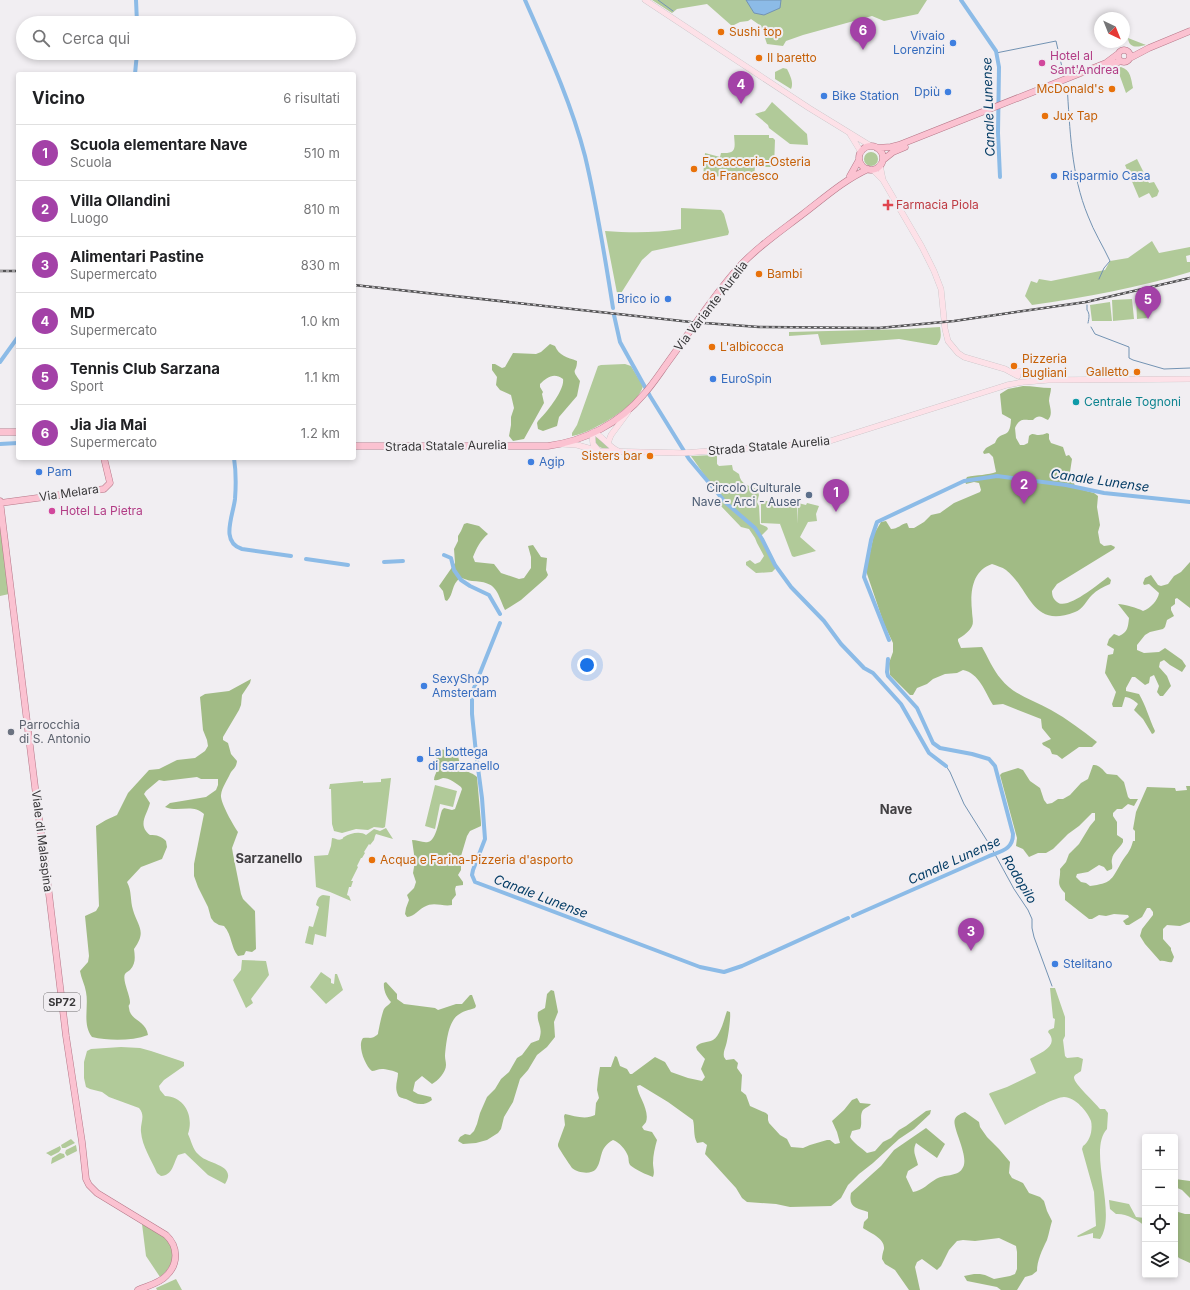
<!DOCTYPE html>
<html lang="it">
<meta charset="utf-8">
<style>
body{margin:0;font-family:Inter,sans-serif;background:#f2f2f2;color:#202124}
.controls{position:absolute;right:12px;bottom:12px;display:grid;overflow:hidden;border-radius:4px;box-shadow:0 2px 6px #0003}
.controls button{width:36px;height:36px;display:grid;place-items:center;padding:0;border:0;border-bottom:1px solid #e0e0e0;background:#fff;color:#202124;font:20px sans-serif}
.compass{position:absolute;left:1094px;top:12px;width:36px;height:36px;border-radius:50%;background:#fff;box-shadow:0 2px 6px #0003;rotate:137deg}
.you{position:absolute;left:587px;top:665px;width:14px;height:14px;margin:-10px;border:3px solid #fff;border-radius:50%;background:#1a73e8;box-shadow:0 0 0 6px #1a73e833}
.badge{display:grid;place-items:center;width:26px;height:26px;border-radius:50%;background:#a341a7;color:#fff;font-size:13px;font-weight:700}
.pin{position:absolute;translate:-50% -33px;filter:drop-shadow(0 1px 2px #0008)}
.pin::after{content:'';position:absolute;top:21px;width:14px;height:12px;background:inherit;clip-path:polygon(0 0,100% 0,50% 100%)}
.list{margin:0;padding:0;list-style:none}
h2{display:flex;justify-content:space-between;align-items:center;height:52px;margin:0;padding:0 16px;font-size:17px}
h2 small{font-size:13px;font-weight:400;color:#757577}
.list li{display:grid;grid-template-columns:26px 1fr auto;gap:12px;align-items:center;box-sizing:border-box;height:56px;padding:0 16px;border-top:1px solid #e0e0e0}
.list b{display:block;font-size:15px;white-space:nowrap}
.list p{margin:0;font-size:13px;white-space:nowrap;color:#757577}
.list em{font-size:13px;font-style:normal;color:#757577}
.icon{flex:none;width:22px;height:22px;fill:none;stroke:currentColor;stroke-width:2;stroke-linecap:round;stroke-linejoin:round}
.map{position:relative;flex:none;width:1190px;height:1290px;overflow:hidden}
.search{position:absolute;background:#fff;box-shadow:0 2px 6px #0003;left:16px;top:16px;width:340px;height:44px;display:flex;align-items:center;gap:10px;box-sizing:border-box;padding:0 14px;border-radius:22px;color:#757577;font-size:15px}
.panel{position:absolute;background:#fff;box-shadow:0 2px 6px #0003;left:16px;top:72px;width:340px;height:388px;border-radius:4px}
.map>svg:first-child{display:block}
</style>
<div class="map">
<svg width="1190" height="1290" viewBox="0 0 1190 1290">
<rect width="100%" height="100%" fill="#f1eef2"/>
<!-- green -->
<path fill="#b1ca99" d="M652,0H927L918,14L884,21L872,16L803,35L786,41L783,46L767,44L761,26L751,19L748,21L740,22L732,26L707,4L677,9L672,13Z
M1128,38L1146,45C1138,47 1129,49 1128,38Z
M1121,67C1131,70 1131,79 1133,88L1126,93L1117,68Z
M783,68L787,69C790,75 794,83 791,89L775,79V72Z
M772,102L807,134L808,145L790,144L769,128L768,125L755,114L765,111Z
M734,135H769V138H773L775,140L774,167H755L754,175L703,177L705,153L720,157L721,153C737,154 735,148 734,135Z
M864 159a7 7 0 1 1 14 0a7 7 0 1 1-14 0Z
M1137,159L1149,183L1154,182L1159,191L1157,196L1152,198L1149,193L1139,198L1125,165Z
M681,208L721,210L724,214L729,232L728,235L652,251L642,260L618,298L605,231C631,233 656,233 681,229Z
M1152,241L1159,253L1190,247V255L1186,256L1187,262H1190V272C1137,288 1087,297 1032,305L1025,296L1031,281L1037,283L1039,279L1051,281L1105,270L1110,261L1128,258Z
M1146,297L1147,318L1137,319L1136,298Z
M1132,299L1134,319L1113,321L1112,300Z
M1110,302L1112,321H1092L1090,305Z
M940,327C941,334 942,339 937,345H934L899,339L821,345L818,334L789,336V332L907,329Z
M625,364L631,366L643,386C639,405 590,434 572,436V433L577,425L598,366L601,365Z
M596,436L606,444L609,449C600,449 593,445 596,436Z
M714,455L717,456V464L719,466L732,465L733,470L739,474C741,485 748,485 757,489L759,495L757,502L759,506L760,524L767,527L768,529L760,537L775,566V569L772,572L756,573L746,565V562L750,560L755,564L760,562L764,556L757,543L755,538L749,529L741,527L720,505L715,504L712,502V500L721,495L705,476L691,456Z
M761,501L797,502V524L798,503L806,505L807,503L819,506L816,514L817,521L808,522L800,537L816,551L794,557L792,556L780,524H782L761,523Z
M0,521L9,594L0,596Z
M391,778L385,827L383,828L374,827L368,830L356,829L342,833L334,831L332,824L331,789H329L330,784L363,781V783L381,782V779Z
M435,785L457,791L453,807L440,804L435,829L425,826Z
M386,828L393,839L376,834L375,836L374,840L370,845L369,844L364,852L365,853L362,858H361L357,866L358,867L351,881H353L351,887H349L347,895L349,896L351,901L330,892L316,887L314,856L328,855L331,846L332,838C335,838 338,841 342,839C343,839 343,837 344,837C350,833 361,831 366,835L374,829L380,831Z
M323,895L330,896L326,937L315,934L313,945L305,943L309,926L313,927L319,907L316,905C317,901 318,896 323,895Z
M242,960L266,961L269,975L251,999L253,1003L246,1008L233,980L241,970Z
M321,972L331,979V983L334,984L335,974H337L343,990L326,1004L310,987Z
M1050,988H1055L1065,1017V1036L1063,1040L1065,1056L1067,1058L1078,1057L1083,1059L1081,1071C1079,1073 1075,1074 1074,1077C1073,1083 1095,1102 1100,1109H1105L1108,1113L1107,1129C1087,1150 1118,1214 1100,1239L1093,1238V1233L1078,1237L1077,1236L1096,1226L1094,1192L1082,1149L1083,1146C1090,1141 1093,1130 1091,1121C1088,1112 1075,1097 1064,1097C1054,1097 1016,1119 1005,1125L989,1094L990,1093L1007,1087L1036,1073L1030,1059C1040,1053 1060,1046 1048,1032L1049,1030L1054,1028L1055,1019L1053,1018Z
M121,1047L140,1048L151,1051L184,1062V1066L164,1080L159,1086L160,1090L165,1096C185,1097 194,1116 188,1134C191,1140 193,1150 198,1154C207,1165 238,1164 225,1184L208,1175L185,1153L178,1155C173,1164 173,1175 161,1176L157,1173C152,1161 142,1146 141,1132C140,1123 146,1116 139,1108L109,1097L102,1092L90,1089L86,1087L84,1078V1062L87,1051L91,1049Z
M71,1139L75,1143L65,1148H62L61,1145Z
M76,1145L77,1151L67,1156L65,1153L66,1150Z
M60,1146L61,1149L59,1152L51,1156L46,1153Z
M60,1153L64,1154L65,1157L51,1164L52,1158Z
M1109,1200L1129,1204L1136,1217L1145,1218V1226C1138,1220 1125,1213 1116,1214L1110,1209Z
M142,1224C150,1228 163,1233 168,1241C178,1255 171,1268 160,1277L146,1256Z
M176,1279L182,1290H157L156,1288Z"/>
<!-- forest -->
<path fill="#a1bb85" d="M550,344L555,346C559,356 567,357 577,361C577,374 570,367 580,381L577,396L559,417L557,426L543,431L538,429L537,423L538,421C546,413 565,390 563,379C554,372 547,377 540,384V387L543,392L542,394L544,403L524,439L513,441L509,436L511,425V417L514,408L511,395L500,390L496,385L497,377L492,370V364H495L502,368L505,367L513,353L536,354L541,352Z
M1023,386C1033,386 1041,388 1051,388C1051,392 1049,397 1049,401C1050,408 1053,414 1048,420C1041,417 1039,414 1033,420C1024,420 1020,417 1015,428L1016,438L1020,445H1024L1028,443L1029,436C1033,432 1034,435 1039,435C1041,435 1045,434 1047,433L1049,434V439L1051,443L1063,447L1066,456L1069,455L1072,459L1070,472L1075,486L1079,489L1094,493L1098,496L1097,507L1100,525L1098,532L1100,543L1104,546L1111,545L1115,547L1114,549L1057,584L1052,591C1052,595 1053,599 1057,602C1067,611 1098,584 1108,577L1111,580L1110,584C1103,587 1097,590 1092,595C1086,601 1083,609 1075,612C1031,629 1031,590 1006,570C1002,567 997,566 992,564C972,571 970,592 972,611C972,616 974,622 972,626C970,631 963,636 958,639V641L961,648L982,647C988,657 993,670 1001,679C1013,695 1034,700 1051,710C1067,719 1082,730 1097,742L1092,747H1079L1062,759L1057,755L1052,754L1050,749L1043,745L1042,743L1051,739L1042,728L1041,719L1003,704L993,705C985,692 979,673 963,670L957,673L945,674L933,679L927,684L917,688L913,695H910L890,675L889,663L893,652V643L884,624L866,571L874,534L881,522L886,521L891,529C898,529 901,524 907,523L909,528H914L924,522L931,515L940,513L954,503L980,492L981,490L979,483L974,482L966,484L965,481L967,477C976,475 989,475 996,472L993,457L989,453L984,454L983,452L986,448L995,443C1001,428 1010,442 1011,419L1002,414L1000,394L1008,389Z
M467,523L479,526L488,534C480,541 477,547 473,557L475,562L494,564L501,573L519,579L524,578L531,568V557L528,546L533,545L541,557L547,558L546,570L548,575L546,578L521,600L505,610C496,590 497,582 472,581C468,581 464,578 460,578C451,585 454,594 447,601L445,600L443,591L439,586L455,563L454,549L458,541V536L461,531L464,524Z
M1190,562V608L1177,598L1175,599V604L1171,607V610L1174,616L1167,620L1165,627L1163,629L1150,632L1145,635L1137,645V650L1144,653L1159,652L1165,648L1182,660L1186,666L1182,672L1170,665L1164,660L1160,662L1159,667L1167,676L1171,686L1163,696H1160L1157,692L1159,686L1154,675L1150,677L1149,683L1145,685L1135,677H1132L1126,688V691L1139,694C1146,706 1149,718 1155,731L1154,733L1152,734L1143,719L1134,710L1138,704C1135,701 1130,697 1125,697L1122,707H1113L1112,704L1116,692L1105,673L1108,655L1113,654L1114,649L1107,645L1109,639L1114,634L1119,636C1128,632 1128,627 1129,618L1118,604C1124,604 1138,608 1143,611C1151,608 1158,600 1159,593L1149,584L1144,585L1143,583L1145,578L1151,575L1158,585L1161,586L1168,584L1174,576L1181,572Z
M251,679L250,683L242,695L241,705L239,710L223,737V740L228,743L231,754L237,761C236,769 233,768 230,774C227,781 222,787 221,795C220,802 233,825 238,832L232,848L233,854L241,894L243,899L255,911L256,949L252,952L246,951L244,955L238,956C231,948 232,935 224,926L219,925L214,922L211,918L208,907L198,887L194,876V864L204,814C192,803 179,813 165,807L170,803L206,797L216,790L218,785V779H201L197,777L164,781L159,780L146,791L144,794L150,803C147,815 137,825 150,835C157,835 161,836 166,841L167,847L162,859L141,867L127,882C132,891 130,900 133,910C138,927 147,931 134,949C135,957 136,963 130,970C129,971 126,972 125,974C122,980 130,995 130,1002C130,1006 128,1004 129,1008C130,1021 146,1020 148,1035C132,1041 109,1041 92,1037C82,1024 89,1007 86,992C85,985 81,978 80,971L88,962L89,956L85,916L96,911L99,906L96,826L106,820L117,815L128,793L149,770L159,769L177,760L195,758L205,751L208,746L207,740L203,730L200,697L205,694L229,691Z
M437,749L456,751C459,757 459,766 465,770C469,773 473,773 477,777L481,823V826L470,831L467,836L461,856V870L458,875L463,882V885L456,886L455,889L456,895L452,900V905C442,907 434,901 424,907C418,910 415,916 407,917L405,914L406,908L409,900L407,895L414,888L416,882L413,873L415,861L412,840C417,840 423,843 428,842C437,840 439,818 442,810L444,808L452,810L455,809L462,789L461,787C456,783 449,778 443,778C439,779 438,781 434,780C434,776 436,774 437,770C439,765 436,758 434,753Z
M1093,765C1099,764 1103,770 1107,774L1117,775L1124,782L1128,797L1130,799H1138L1134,806L1128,804L1122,809H1117L1113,813V816L1117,822V835L1123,839V842C1120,848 1113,852 1112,859C1111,863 1113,865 1112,869L1107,871L1104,867L1099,865L1088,872L1077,874L1076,877L1081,882L1086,883L1090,886C1111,883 1111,881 1121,863C1126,854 1130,853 1133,841H1135V831L1133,829L1136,812L1147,787L1175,788L1176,791L1187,790L1186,786H1190V922L1180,926L1167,925L1163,929V939L1171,948V950L1174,957L1172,962C1168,963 1165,960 1160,961L1145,944L1140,936L1142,929L1153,915V912L1150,908H1147L1142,917L1129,925H1126L1123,921L1129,917L1128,915L1114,914L1106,916L1099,915L1092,919H1089L1065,900V893C1055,883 1061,881 1060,869L1066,862L1069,854L1079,844L1090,826L1095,820V813H1092L1079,826L1068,834L1053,849L1046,853H1038L1029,857L1023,849L1016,846L1017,838L1000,775L1002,773L1018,768L1023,770L1030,781L1040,788L1044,800L1047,804L1052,803L1058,799H1063L1070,795L1081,783L1088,779Z
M386,982L397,994V999L404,1004L435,1008L438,1010L456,1004H462L470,995H472L476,1006L475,1008C469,1010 463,1011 458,1015C448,1022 446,1044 445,1056C445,1059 446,1062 446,1065C446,1072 438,1081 432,1084L422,1076L415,1082L413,1091L418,1094L431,1097L432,1100C422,1107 416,1104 406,1099C403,1098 399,1098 398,1095C394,1087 398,1080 398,1073C395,1071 385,1069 382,1069C378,1069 375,1071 372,1071C365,1066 357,1045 363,1038C371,1037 371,1040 378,1034C379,1028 382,1013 384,1009C386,1006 389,1005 391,1002C387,998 383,990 384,983Z
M551,990L554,991L558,1012L554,1022L555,1037L547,1047L537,1055L528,1070L520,1079L513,1102L504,1117L501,1129L498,1133L487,1140L476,1143L463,1144L458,1141L460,1137L465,1134L470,1135L474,1131L477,1124L480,1113L487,1097L495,1089L501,1079L509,1072L517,1058L522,1055L531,1043L539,1040C544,1026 536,1024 538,1012L545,1008L547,994Z
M727,1011L730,1012C731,1017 728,1039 726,1045C725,1049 723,1052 724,1057L726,1060L734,1059L738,1063L737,1068L742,1075L741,1091L746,1095L750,1106L766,1113L768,1115V1120L769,1123L780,1135L787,1139L791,1147L803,1148L810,1145L827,1140H830L835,1144L840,1143L837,1132L832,1121L844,1110L852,1100L857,1098L860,1103L871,1104C869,1107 866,1107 863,1110C859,1116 863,1123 860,1129L852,1131L850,1137C854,1144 861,1147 867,1153L875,1151L883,1142L891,1138L899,1130L906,1126L926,1111L931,1110L930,1114L914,1129L899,1139L873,1163L859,1174L848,1185L841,1198L831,1206L790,1207L776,1204L747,1202L742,1198L736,1188L705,1154L707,1145L703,1142L697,1143C693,1135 695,1128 693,1120L668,1102L640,1085L637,1086C638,1096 650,1110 646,1122C645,1124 643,1125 642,1127L644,1130L652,1132L657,1140C655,1147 653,1155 653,1163C653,1168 655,1172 653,1177C647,1175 634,1169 630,1165C628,1162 629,1159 628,1156C626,1150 619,1142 613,1140C598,1148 603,1160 596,1169C591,1175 578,1173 572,1168C570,1165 559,1149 558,1146V1144L565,1125L564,1116L565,1114C574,1116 586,1120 595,1115L596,1103L599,1098L597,1090L598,1079L600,1067H611L615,1056L617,1057L620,1066L627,1069L630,1074H632L655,1057L665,1062L671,1072L688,1078L702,1081L705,1077L701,1069L705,1059L697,1050L696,1047C701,1041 707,1043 713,1040C721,1035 724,1019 727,1011Z
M965,1112L979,1122L980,1127L987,1137L999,1149L1010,1162L1009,1173L1012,1178L1023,1183L1029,1193L1040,1197L1044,1201L1047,1211L1052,1221C1050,1227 1049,1234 1047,1240C1042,1250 1037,1261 1037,1271L1032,1275L1025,1277L1017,1290H1001L997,1287L967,1281L964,1276L974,1274H980L985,1275L994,1279L1010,1276L1015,1274L1017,1269V1252L1016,1246L999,1238L975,1241L963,1240L957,1241L949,1250L941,1266L937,1270L922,1259L917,1262L915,1267L920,1290H909L895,1270L885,1264L882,1259C882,1255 883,1252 884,1249C885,1238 870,1233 863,1228L864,1222L868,1218V1212C857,1208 848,1208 851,1193L881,1166L894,1150L926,1128L945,1144L937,1158L916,1143C912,1152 916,1156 918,1165L908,1171L906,1177L913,1192C922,1191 929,1183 936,1179C944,1174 957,1177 962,1169C971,1158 951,1127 955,1119C957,1115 962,1113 965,1112Z
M1175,1179L1190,1181V1198L1182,1190L1175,1187Z
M1175,1211L1185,1214H1190V1263L1179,1258L1175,1254Z"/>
<!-- water -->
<path fill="#8cbbe7" stroke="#7393b3" d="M746,0H781L780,8L764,15L754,13Z"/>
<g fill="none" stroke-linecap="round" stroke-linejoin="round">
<!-- stream -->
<path stroke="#7393b3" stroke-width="1" d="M658,0L673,11
M996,53L1056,41L1064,76
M1067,85C1070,129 1071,175 1088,216C1094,232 1103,246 1110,261L1104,268L1099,279
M1087,305V310C1090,314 1089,318 1088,323
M1091,327L1095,334L1129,347V358L1133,360L1164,369L1190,368
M946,766L950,772L964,804L991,847L1014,889L1028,910L1032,919V928L1034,937L1052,986"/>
<!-- canal -->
<path stroke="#8cbbe7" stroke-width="4" d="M136,0L137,23
M525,0C547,50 571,102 585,156C597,206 605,257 613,308
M961,0L996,51L999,67L998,133L1000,177
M135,74L137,53
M614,315L620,342L650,396L689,459L726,503L755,528L762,539L775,565L791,587L824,621L841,644L864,668L873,673L901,704L929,753L946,766
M0,362L18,337
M0,444L18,443
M234,458C236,471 236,486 235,499C233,516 220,542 242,549L291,556
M444,555L451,558L454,570L461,580L470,586L489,595L500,614
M306,559L348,565
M384,562L403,561
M500,623L472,693V714L476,753L482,798L485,839L473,870L472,875L475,882L700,967L724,972L742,966L848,918
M889,640L864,577L871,540L877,522L964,481L997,476L1066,485L1104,493L1190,502
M853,916L987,857C1001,851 1013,850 1013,834L995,766L989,759L972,754L940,748L933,743L917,708L888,676L887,672L888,659"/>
<!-- secondary casing -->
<g stroke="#bfbcbf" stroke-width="6">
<path id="secondary" d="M645,0L809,108L871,146
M850,134L861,152
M880,165L883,180L922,247L934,271L941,289L945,329L948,341L958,353L964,357L1005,369L1018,376
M873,170L882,179
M1011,371L1026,372L1032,376L1042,379
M1025,382L1048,380L1190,379
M594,432C603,437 608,446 618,451
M592,433L593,444L599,451
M608,443L611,435L628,412
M562,444L577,445L599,451L683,453L820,443L830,441L1007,385L1023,382"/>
</g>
<!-- primary casing -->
<g stroke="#b57788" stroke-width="7">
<path id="primary" d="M1118 56a6 6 0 1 1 12 0a6 6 0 1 1-12 0Z
M1130,58L1149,48L1190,31
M1103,68L1121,61
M859 158a12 12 0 1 1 24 0a12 12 0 1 1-24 0Z
M877,148L891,147L899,145L1106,63L1118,54
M883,160L893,152L905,147
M850,176L859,160
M0,432H18
M354,446H548C585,441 620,423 644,394C653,384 660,373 668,362C691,331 712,297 738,268C757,247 781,231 803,214C824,198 844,180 868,169
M0,501L36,795L49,894L66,1036L82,1142L86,1179L89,1185L97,1193L166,1235C178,1246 179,1264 166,1276C160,1283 147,1286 138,1290
M0,503L104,489L110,483L104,458"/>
</g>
<!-- secondary -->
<use href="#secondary" stroke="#fde1e8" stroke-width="5.5"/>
<!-- primary -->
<use href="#primary" stroke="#fbc2d1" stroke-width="6"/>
<!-- rail casing -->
<g stroke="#545355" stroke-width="2.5">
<path id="rail" d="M0,271H18
M354,285L691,322L759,327L879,328L954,321L1086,302L1190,278"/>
</g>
<!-- rail -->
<use href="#rail" stroke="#f1eef2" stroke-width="1" stroke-dasharray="3" stroke-linecap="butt"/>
</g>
<!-- markers -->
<g fill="#e8710a" stroke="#f1eef2" stroke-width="1.5">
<circle cx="721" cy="32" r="4"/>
<circle cx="759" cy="58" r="4"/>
<circle cx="1112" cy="89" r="4"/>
<circle cx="1045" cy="116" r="4"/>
<circle cx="694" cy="169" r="4"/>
<circle cx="759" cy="274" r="4"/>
<circle cx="712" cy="347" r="4"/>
<circle cx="1014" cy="366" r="4"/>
<circle cx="1137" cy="372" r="4"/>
<circle cx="650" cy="456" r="4"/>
<circle cx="372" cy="860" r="4"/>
</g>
<g fill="#3f7fe0" stroke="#f1eef2" stroke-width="1.5">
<circle cx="953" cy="43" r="4"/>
<circle cx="948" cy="92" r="4"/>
<circle cx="824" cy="96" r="4"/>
<circle cx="1054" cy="176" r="4"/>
<circle cx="668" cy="299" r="4"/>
<circle cx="713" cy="379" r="4"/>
<circle cx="531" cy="462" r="4"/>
<circle cx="39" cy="472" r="4"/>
<circle cx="424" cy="686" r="4"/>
<circle cx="420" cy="759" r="4"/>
<circle cx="1055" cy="964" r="4"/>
</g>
<g fill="#d1479c" stroke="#f1eef2" stroke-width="1.5">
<circle cx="1042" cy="63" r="4"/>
<circle cx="52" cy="511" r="4"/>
</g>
<path fill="#e0444e" stroke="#f1eef2" stroke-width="1.5" d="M886 199h4v4h4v4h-4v4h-4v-4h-4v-4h4z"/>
<circle fill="#0f9aa8" stroke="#f1eef2" stroke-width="1.5" cx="1076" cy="402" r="4"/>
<circle fill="#5c6f8a" stroke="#f1eef2" stroke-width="1.5" cx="809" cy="495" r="4"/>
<circle fill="#6b7280" stroke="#f1eef2" stroke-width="1.5" cx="11" cy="732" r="4"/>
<g text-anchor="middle" stroke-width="4" stroke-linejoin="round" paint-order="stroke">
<!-- shield labels -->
<rect fill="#f1eef2" stroke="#706e70" stroke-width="1" x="44" y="993" width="36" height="18" rx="3"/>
<g font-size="11" font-weight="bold" fill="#383739">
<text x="62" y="1006">SP72</text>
</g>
<!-- food labels -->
<g font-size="12" fill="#c56008" stroke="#f1eef2" text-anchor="start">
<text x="729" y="36">Sushi top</text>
<text x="767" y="62">Il baretto</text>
<text x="1104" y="93" text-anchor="end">McDonald's</text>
<text x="1053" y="120">Jux Tap</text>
<text x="702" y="166">Focacceria-Osteria<tspan x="702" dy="14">da Francesco</tspan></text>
<text x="767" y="278">Bambi</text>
<text x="720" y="351">L'albicocca</text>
<text x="1022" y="363">Pizzeria<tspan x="1022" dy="14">Bugliani</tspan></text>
<text x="1129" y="376" text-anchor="end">Galletto</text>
<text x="642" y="460" text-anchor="end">Sisters bar</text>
<text x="380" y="864">Acqua e Farina-Pizzeria d'asporto</text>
</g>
<!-- shop labels -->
<g font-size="12" fill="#366cbe" stroke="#f1eef2" text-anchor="start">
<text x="945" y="40" text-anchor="end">Vivaio<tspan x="945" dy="14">Lorenzini</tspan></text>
<text x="940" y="96" text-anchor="end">Dpiù</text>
<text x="832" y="100">Bike Station</text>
<text x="1062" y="180">Risparmio Casa</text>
<text x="660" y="303" text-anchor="end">Brico io</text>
<text x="721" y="383">EuroSpin</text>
<text x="539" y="466">Agip</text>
<text x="47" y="476">Pam</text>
<text x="432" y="683">SexyShop<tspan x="432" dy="14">Amsterdam</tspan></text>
<text x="428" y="756">La bottega<tspan x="428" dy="14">di sarzanello</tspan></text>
<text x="1063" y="968">Stelitano</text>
</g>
<!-- hotel labels -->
<g font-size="12" fill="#b23c85" stroke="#f1eef2" text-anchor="start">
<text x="1050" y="60">Hotel al<tspan x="1050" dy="14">Sant'Andrea</tspan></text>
<text x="60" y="515">Hotel La Pietra</text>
</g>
<!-- health labels -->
<g font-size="12" fill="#be3a42" stroke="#f1eef2" text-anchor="start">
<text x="896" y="209">Farmacia Piola</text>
</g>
<!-- street labels -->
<g font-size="12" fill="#383739" stroke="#f1eef2">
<text transform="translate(711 306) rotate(-52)" y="4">Via Variante Aurelia</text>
<text transform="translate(446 446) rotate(-1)" y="4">Strada Statale Aurelia</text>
<text transform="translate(769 446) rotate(-5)" y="4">Strada Statale Aurelia</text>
<text transform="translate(69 493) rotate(-8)" y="4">Via Melara</text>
<text transform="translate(42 841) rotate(83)" y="4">Viale di Malaspina</text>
</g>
<!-- culture labels -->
<g font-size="12" fill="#0d838f" stroke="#f1eef2" text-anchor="start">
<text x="1084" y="406">Centrale Tognoni</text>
</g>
<!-- service labels -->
<g font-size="12" fill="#4e5e75" stroke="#f1eef2" text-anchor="end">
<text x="801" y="492">Circolo Culturale<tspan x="801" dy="14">Nave - Arci - Auser</tspan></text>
</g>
<!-- worship labels -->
<g font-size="12" fill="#5b616d" stroke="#f1eef2" text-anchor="start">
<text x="19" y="729">Parrocchia<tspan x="19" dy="14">di S. Antonio</tspan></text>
</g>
<!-- water labels -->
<g font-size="13" font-style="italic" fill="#043c65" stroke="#f1eef2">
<text transform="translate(988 107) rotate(-92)" y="5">Canale Lunense</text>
<text transform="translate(1100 480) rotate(8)" y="5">Canale Lunense</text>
<text transform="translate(954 860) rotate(-24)" y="5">Canale Lunense</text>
<text transform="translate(1020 879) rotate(59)" y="5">Rodopilo</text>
<text transform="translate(541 896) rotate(21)" y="5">Canale Lunense</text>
</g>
<!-- neighbourhood labels -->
<g font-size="13" font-weight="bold" fill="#424043" stroke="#f1eef2">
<text x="896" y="814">Nave</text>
<text x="269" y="863">Sarzanello</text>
</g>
</g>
</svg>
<div class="controls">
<button>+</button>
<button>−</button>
<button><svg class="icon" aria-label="locate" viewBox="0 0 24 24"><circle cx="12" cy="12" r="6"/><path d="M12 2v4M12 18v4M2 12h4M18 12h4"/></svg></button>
<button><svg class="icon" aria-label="layers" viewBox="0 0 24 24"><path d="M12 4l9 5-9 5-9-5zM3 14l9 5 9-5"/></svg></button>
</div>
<svg class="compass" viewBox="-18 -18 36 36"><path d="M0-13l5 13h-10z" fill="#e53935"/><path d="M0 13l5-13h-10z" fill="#757577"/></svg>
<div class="you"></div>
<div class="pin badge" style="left:836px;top:512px">1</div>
<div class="pin badge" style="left:1024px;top:504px">2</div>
<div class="pin badge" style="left:971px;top:951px">3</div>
<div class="pin badge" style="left:741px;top:104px">4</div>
<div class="pin badge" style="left:1148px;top:319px">5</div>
<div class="pin badge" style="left:863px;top:50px">6</div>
<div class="search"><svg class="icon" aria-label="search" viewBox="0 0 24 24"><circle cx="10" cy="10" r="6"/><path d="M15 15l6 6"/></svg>Cerca qui</div>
<section class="panel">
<h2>Vicino<small>6 risultati</small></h2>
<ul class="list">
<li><span class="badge">1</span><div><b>Scuola elementare Nave</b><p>Scuola</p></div><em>510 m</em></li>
<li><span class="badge">2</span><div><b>Villa Ollandini</b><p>Luogo</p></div><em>810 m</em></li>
<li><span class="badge">3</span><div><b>Alimentari Pastine</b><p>Supermercato</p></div><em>830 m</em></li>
<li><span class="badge">4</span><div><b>MD</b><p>Supermercato</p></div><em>1.0 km</em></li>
<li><span class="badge">5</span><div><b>Tennis Club Sarzana</b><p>Sport</p></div><em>1.1 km</em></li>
<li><span class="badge">6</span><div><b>Jia Jia Mai</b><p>Supermercato</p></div><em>1.2 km</em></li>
</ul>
</section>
</div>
